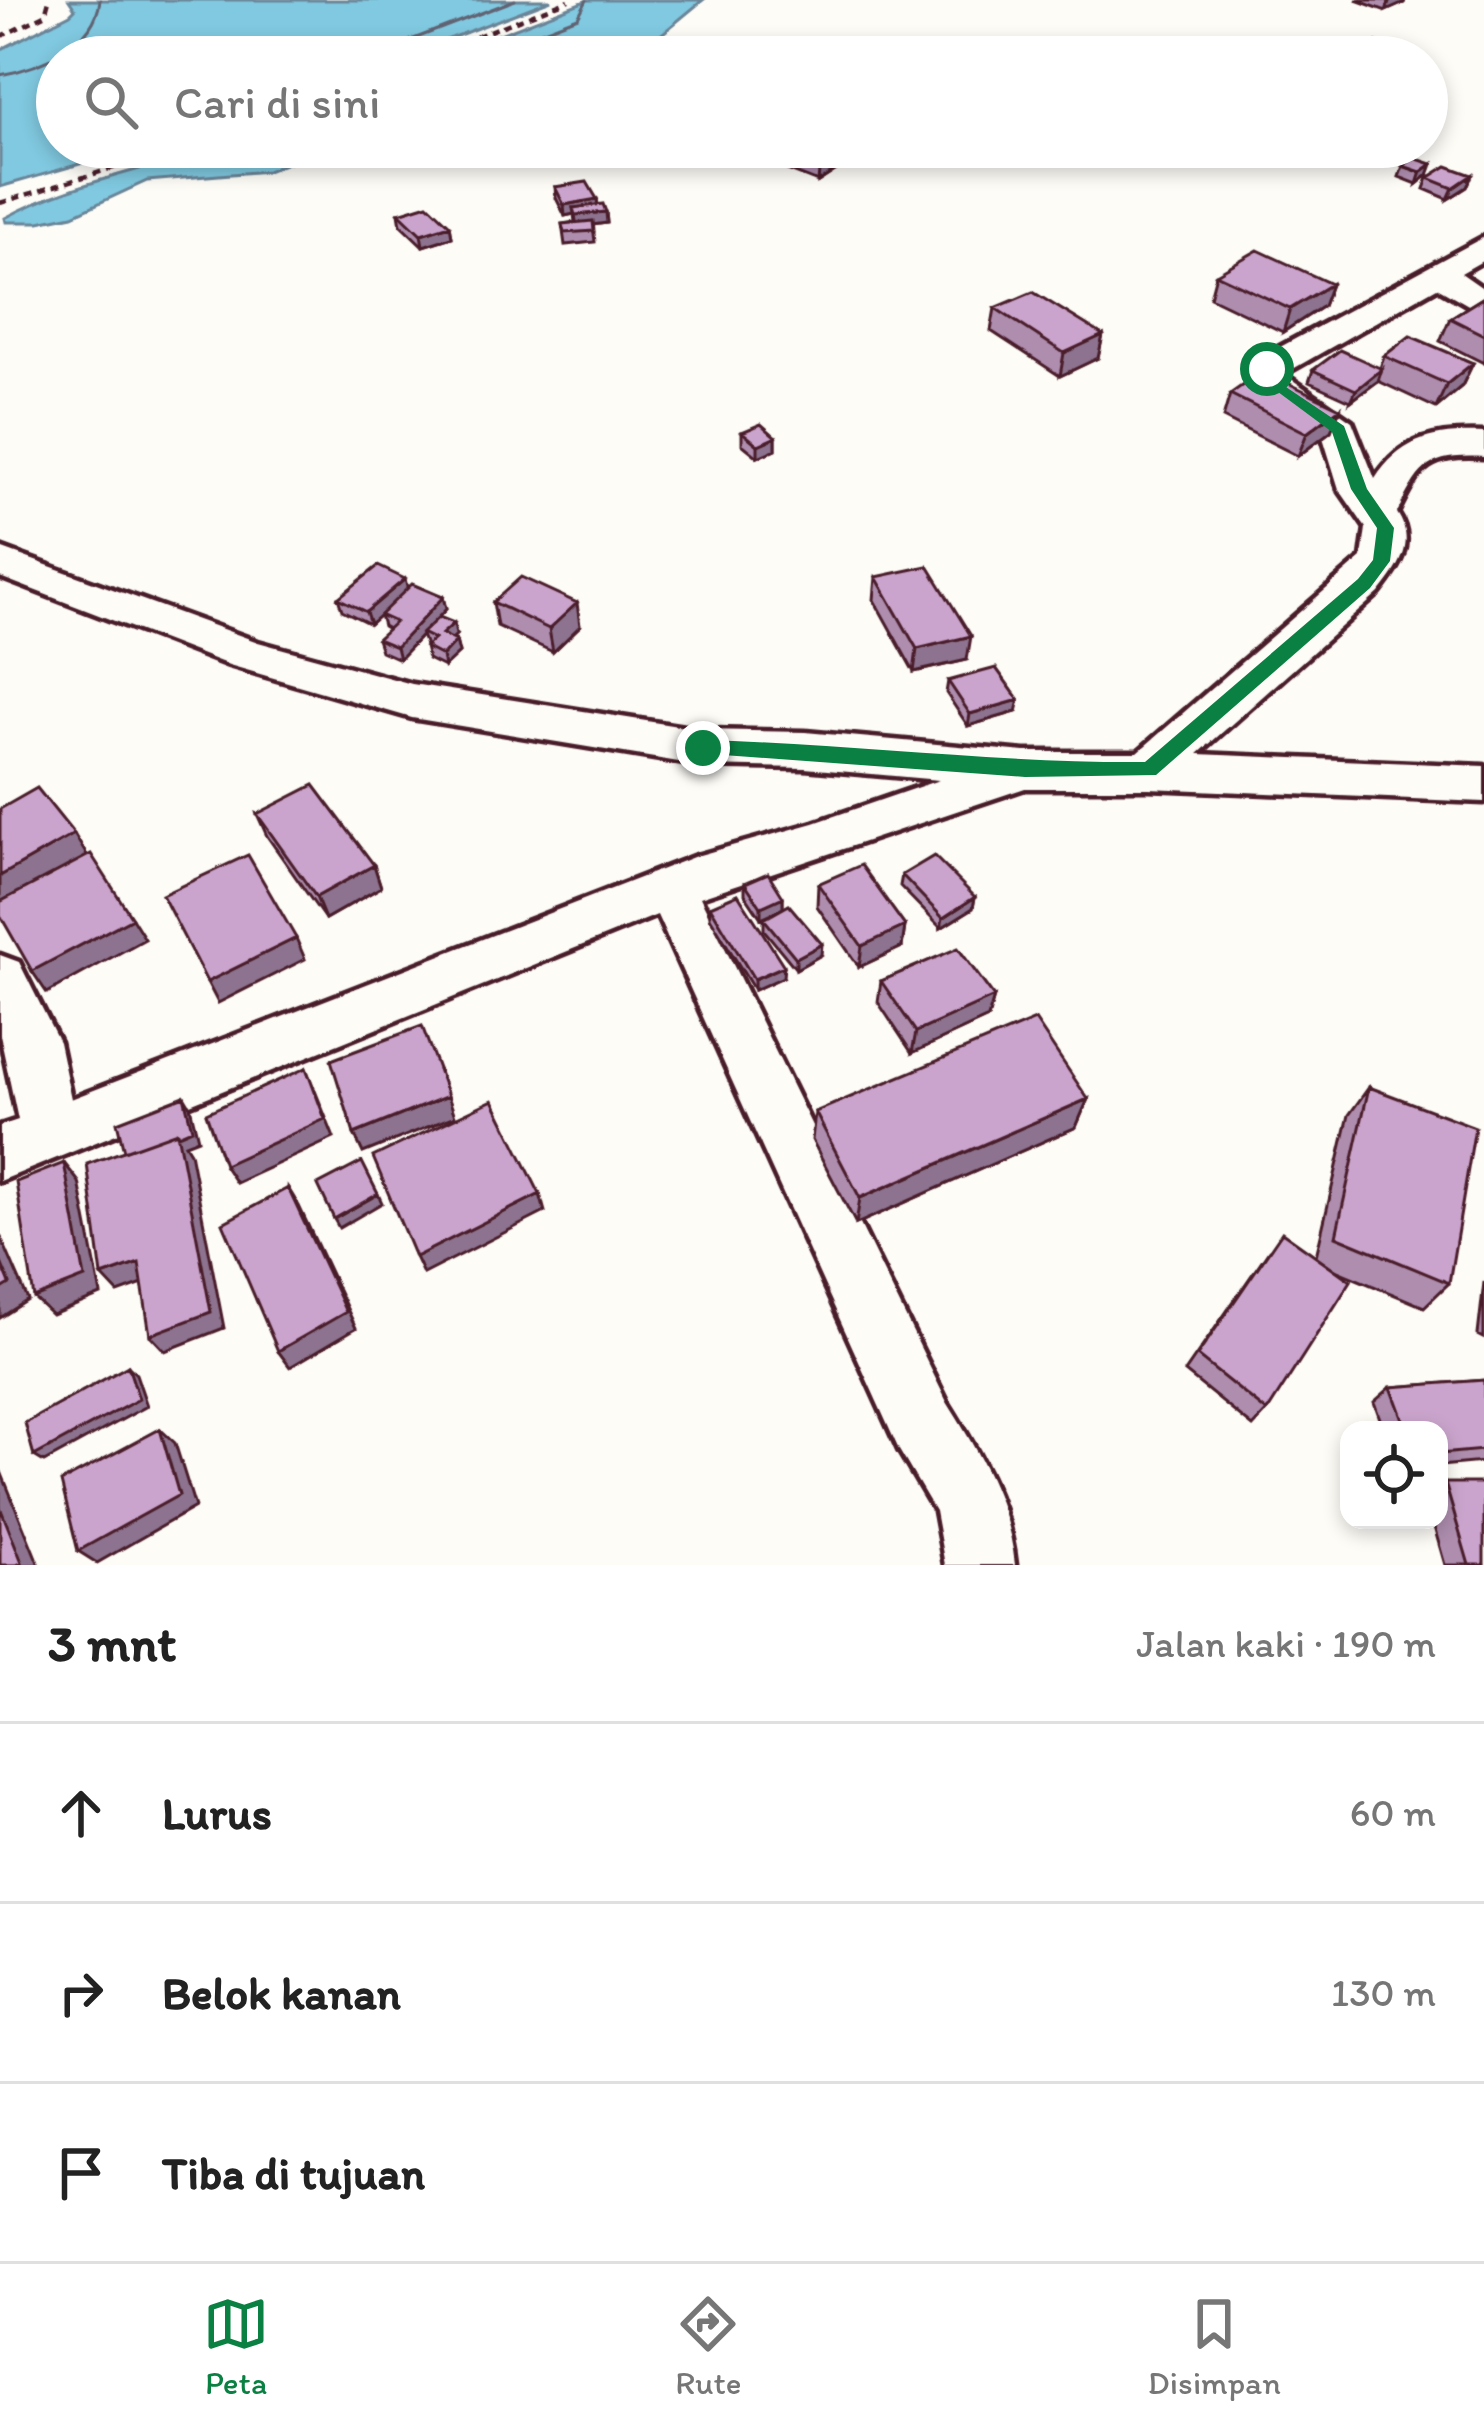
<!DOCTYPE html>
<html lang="id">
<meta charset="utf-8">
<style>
body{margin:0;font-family:Itim,sans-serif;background:#f6f6f6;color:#222}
.controls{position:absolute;right:36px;bottom:36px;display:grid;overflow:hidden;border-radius:24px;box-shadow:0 6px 18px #0003}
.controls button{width:108px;height:108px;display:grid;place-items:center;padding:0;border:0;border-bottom:3px solid #e0e0e0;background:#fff;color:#222;font:60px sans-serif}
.stop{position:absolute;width:36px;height:36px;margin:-27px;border:9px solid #0b8043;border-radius:50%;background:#fff}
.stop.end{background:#0b8043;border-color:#fff;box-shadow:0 3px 12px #0008}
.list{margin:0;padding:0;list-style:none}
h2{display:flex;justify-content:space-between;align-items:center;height:156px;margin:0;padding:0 48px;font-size:51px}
h2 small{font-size:39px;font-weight:400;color:#767676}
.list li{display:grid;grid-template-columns:78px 1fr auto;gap:36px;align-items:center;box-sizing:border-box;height:180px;padding:0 48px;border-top:3px solid #e0e0e0}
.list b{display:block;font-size:45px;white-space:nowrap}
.list em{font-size:39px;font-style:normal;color:#767676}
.icon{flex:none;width:66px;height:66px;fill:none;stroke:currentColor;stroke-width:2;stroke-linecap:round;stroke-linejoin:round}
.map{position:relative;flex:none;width:1484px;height:1565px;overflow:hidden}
.search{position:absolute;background:#fff;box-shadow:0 6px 18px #0003;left:36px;right:36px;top:36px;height:132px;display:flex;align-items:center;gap:30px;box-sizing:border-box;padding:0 42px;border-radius:66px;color:#767676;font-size:45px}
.sheet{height:696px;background:#fff}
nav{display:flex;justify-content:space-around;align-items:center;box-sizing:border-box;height:168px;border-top:3px solid #e0e0e0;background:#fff;font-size:33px;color:#767676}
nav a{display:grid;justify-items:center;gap:6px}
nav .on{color:#0b8043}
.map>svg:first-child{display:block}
</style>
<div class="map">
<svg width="1484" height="1565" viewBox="0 0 1484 1565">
<rect width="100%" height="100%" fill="#fdfcf7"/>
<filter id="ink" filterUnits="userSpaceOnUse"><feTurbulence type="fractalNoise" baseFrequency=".00833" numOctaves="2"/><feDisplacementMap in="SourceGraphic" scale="24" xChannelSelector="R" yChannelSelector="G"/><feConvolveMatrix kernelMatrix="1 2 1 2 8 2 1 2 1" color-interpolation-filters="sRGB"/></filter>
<g filter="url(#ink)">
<!-- water -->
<path fill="#80c9e0" stroke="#6a8598" stroke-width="3" d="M69,0H551L402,57H57V147H139L0,187V50L70,14L75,9Z
M588,0H703L634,57H440Z
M211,147H327L267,171L147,181L73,215L39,222H6L5,218C68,183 144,171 211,147Z"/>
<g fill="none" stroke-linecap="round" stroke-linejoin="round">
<!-- shore -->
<path stroke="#606373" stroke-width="3" d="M403,57L411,40L515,0
M473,57L578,17L587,0
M0,75C40,68 95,45 100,0"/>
<!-- street casing -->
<g stroke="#4a1f2b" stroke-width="9">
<path id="street" d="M1484,237V260L1461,273L1484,289V314L1437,287L1284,374L1352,421L1375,479C1402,437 1437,431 1484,433V457C1429,454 1420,465 1397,513C1417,543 1399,568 1379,593L1198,754L1484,766V802L1149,788H1025L700,897L947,1402C979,1453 1009,1505 1015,1565H945L935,1511L899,1450L657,915L0,1181V1126L18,1120L0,1035V955L19,962L59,1042L71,1099L696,856L814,823L939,780L805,768L703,766L412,718L229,665L0,577V548L258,642L412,684L703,730L805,732L1025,752H1138L1362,558L1366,528L1339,489L1322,434L1259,392L1247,377L1254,361Z"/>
</g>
<!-- path -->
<path stroke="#4a1f2b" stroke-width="4.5" stroke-dasharray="8 6" stroke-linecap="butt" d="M0,37L45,15L49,0
M424,57L569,0
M0,203L181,147"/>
<!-- street -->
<use href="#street" fill="#fdfcf7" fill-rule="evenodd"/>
</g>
<!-- wall -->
<path fill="#ae8daf" stroke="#4a1f2b" stroke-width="3" d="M1356,0H1405L1404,3L1386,11Z
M1359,50L1412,57H1357Z
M787,159L844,165L818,182L787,170Z
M1403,166L1428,175L1417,184L1399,177Z
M1472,175L1467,187L1448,199L1424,189L1428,178Z
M555,187L597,199L598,205L606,212L607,223L593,225L595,242L565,245L562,224L575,222L574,214L565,216L556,198Z
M399,213L450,225L452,237L423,246L401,225Z
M1216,274L1331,284L1323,306L1283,332L1210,297Z
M1484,297V363L1440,341L1450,318Z
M995,308L1103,335L1098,358L1060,376L991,331Z
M1384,356L1473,363L1462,386L1436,408L1378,381L1351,401L1309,382L1313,370L1380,368Z
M1230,394L1340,408L1331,431L1298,456L1223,418Z
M742,432L776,437V449L758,457L742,444Z
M876,577L967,660L914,672L874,600Z
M407,588L443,597L446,609L432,624L456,635L452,639L456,641L459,653L444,667L428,659L425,647L426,646L422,635L399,659L381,651L377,639L388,629L383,626L380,615L370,624L342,610L338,598Z
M493,602L580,626L553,652L497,626Z
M948,681L1016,712L968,726L946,693Z
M257,814L374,865L381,887L325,919L267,836Z
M902,875L975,897L973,908L941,928L900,886Z
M745,883L783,897V908L761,918L745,894Z
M818,884L905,926L902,947L859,967L817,906Z
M710,906L783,977L754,990L710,917Z
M764,919L821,955L796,969L764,930Z
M881,981L994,997L988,1018L912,1053L878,1002Z
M1369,1087L1449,1283L1424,1307L1335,1270L1267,1412L1253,1427L1185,1372L1269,1250L1316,1256L1349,1115Z
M1088,1099L1076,1127L856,1224L812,1140L815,1112Z
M1484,1282V1338L1478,1335Z
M1484,1380V1462L1439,1466V1430H1384L1374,1402L1391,1387Z
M1445,1483L1484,1565H1445L1432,1520H1439V1487Z"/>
<!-- shaded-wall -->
<path fill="#8d738f" stroke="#4a1f2b" stroke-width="3" d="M1390,0H1405L1404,3L1386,11Z
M845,154L844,165L818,182L819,171Z
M1432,164L1428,175L1417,184L1421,172Z
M1472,175L1467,187L1448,199L1453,188Z
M597,199L598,210L573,208L574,214L565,216L564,205Z
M606,212L607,223L577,227L575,215Z
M450,225L452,237L423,246L421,234Z
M1331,284L1323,306L1283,332L1290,309Z
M1103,335L1098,358L1060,376L1064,353Z
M1473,363L1462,386L1436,408L1447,384Z
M1382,369L1378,381L1351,401L1356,390Z
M1340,408L1331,431L1298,456L1307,433Z
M776,437V449L758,457V445Z
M405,579L408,591L370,624L366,612Z
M443,597L446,609L399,659L396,647Z
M577,603L580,626L553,652L549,629Z
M454,623L456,635L444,646L442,634Z
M971,636L967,660L914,672L917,649Z
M456,641L459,653L444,667L442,656Z
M1019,700L1016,712L968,726L970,714Z
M74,834L88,857L0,907V876Z
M374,865L381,887L325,919L316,897Z
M783,897V908L761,918V907Z
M975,897L973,908L941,928L943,918Z
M132,918L145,939L47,993L32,971Z
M905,926L902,947L859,967L862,946Z
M296,938L305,959L218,1003L207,982Z
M822,944L821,955L796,969V958Z
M784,966L783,977L754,990V979Z
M994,997L988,1018L912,1053L916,1032Z
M306,1068L334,1138L236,1183L224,1165Z
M184,1096L190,1106L198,1139L185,1144L190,1152L224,1328L165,1351L150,1335L133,1166Z
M448,1096L455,1116L363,1153L354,1134Z
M1088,1099L1076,1127L856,1224L860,1198Z
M64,1163L79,1182L101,1295L52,1315L34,1298Z
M288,1188L299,1206L356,1328L290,1367L278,1351Z
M378,1194L382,1203L339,1228L334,1219Z
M540,1194L545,1212L423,1274L415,1257Z
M0,1235L28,1300L0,1318Z
M139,1263L154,1280L118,1293L102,1276Z
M128,1366L136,1374L147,1406L44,1462L34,1456Z
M160,1429L175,1443L195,1507L97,1563L78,1551Z
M0,1469L39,1565H17L0,1507Z"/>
<!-- building -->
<path fill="#caa4cc" stroke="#4a1f2b" stroke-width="3" d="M1376,42L1413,55L1409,57H1378L1359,50Z
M807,147H825L845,154L819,171L787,159Z
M1414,158L1432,164L1421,172L1403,166Z
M1447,166L1472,175L1453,188L1428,178Z
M587,182L597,199L564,205L555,187Z
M428,204L450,225L421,234L399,213Z
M603,204L606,212L575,215L573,208Z
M593,221L594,231L564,233L562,224Z
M1258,250L1331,284L1290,309L1216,274Z
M1033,292L1103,335L1064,353L995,308Z
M1484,297V335L1450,318Z
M1410,336L1473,363L1447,384L1384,356Z
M1340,350L1382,369L1356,390L1313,370Z
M1263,371L1340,408L1307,433L1230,394Z
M761,424L776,437L758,445L742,432Z
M378,566L405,579L366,612L338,598Z
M928,566L971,636L917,649L876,577Z
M521,577L577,603L549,629L493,602Z
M412,584L443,597L396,647L377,639L395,622L380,615Z
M439,617L454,623L442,634L456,641L442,656L425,647L434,639L422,633Z
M996,668L1019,700L970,714L948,681Z
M314,785L374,865L316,897L257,814Z
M37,788L74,834L0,876V809Z
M91,854L132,918L32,971L0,915V902Z
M248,855L296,938L207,982L162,895Z
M934,856L975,897L943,918L902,875Z
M861,865L905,926L862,946L818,884Z
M768,873L783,897L761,907L745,883Z
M738,894L784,966L754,979L710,906Z
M789,905L822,944L796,958L764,919Z
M958,948L994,997L916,1032L881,981Z
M1035,1020L1088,1099L860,1198L815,1112Z
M422,1026L448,1096L354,1134L331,1060Z
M306,1068L325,1119L224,1165L206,1113Z
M1369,1087L1475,1127L1449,1283L1336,1236Z
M184,1096L192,1129L178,1135L177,1132L124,1151L117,1122Z
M493,1100L540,1194L415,1257L373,1157Z
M177,1132L211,1312L150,1335L139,1263L102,1276L87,1164Z
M362,1162L378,1194L334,1219L318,1185Z
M64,1163L85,1278L34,1298L16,1182Z
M288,1188L346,1312L278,1351L223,1223Z
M1282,1232L1351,1281L1267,1412L1197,1356Z
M0,1260L10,1284L0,1290Z
M128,1366L139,1399L34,1456L25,1423Z
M1484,1380V1450L1439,1454V1430H1407L1391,1387Z
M160,1429L179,1495L78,1551L61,1482Z
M1445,1483H1484V1565H1469Z
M0,1507L22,1562L17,1565H0Z"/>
</g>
<!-- route -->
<path fill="#0b8043" d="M1261,366H1272L1277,381L1344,426L1367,489L1394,528L1390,561L1370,588L1156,775L1025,777L696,753L693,748L703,740C851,744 997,763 1145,762L1358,579L1373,560L1377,528L1351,489L1332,432L1258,377Z"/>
</svg>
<div class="controls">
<button><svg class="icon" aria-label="locate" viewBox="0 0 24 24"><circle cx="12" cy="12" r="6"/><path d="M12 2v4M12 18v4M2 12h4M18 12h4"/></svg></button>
</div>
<div class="stop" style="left:1267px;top:369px"></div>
<div class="stop end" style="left:703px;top:748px"></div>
<div class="search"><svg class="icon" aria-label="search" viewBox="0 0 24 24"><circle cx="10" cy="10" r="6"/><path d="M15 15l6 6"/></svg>Cari di sini</div>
</div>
<section class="sheet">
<h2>3 mnt<small>Jalan kaki · 190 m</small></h2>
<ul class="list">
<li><svg class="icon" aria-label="ahead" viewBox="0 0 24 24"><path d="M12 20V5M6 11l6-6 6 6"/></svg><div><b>Lurus</b></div><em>60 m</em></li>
<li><svg class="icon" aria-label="right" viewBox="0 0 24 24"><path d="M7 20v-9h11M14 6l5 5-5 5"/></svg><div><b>Belok kanan</b></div><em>130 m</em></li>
<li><svg class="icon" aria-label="arrive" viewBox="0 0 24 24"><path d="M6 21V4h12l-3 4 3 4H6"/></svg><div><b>Tiba di tujuan</b></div></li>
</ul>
</section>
<nav>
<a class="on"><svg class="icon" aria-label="map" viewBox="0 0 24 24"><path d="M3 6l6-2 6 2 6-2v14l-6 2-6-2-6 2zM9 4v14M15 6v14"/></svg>Peta</a>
<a><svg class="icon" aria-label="directions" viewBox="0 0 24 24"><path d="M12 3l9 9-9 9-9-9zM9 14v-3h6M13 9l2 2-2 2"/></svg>Rute</a>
<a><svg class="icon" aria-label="saved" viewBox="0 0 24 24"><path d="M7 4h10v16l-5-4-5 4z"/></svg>Disimpan</a>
</nav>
